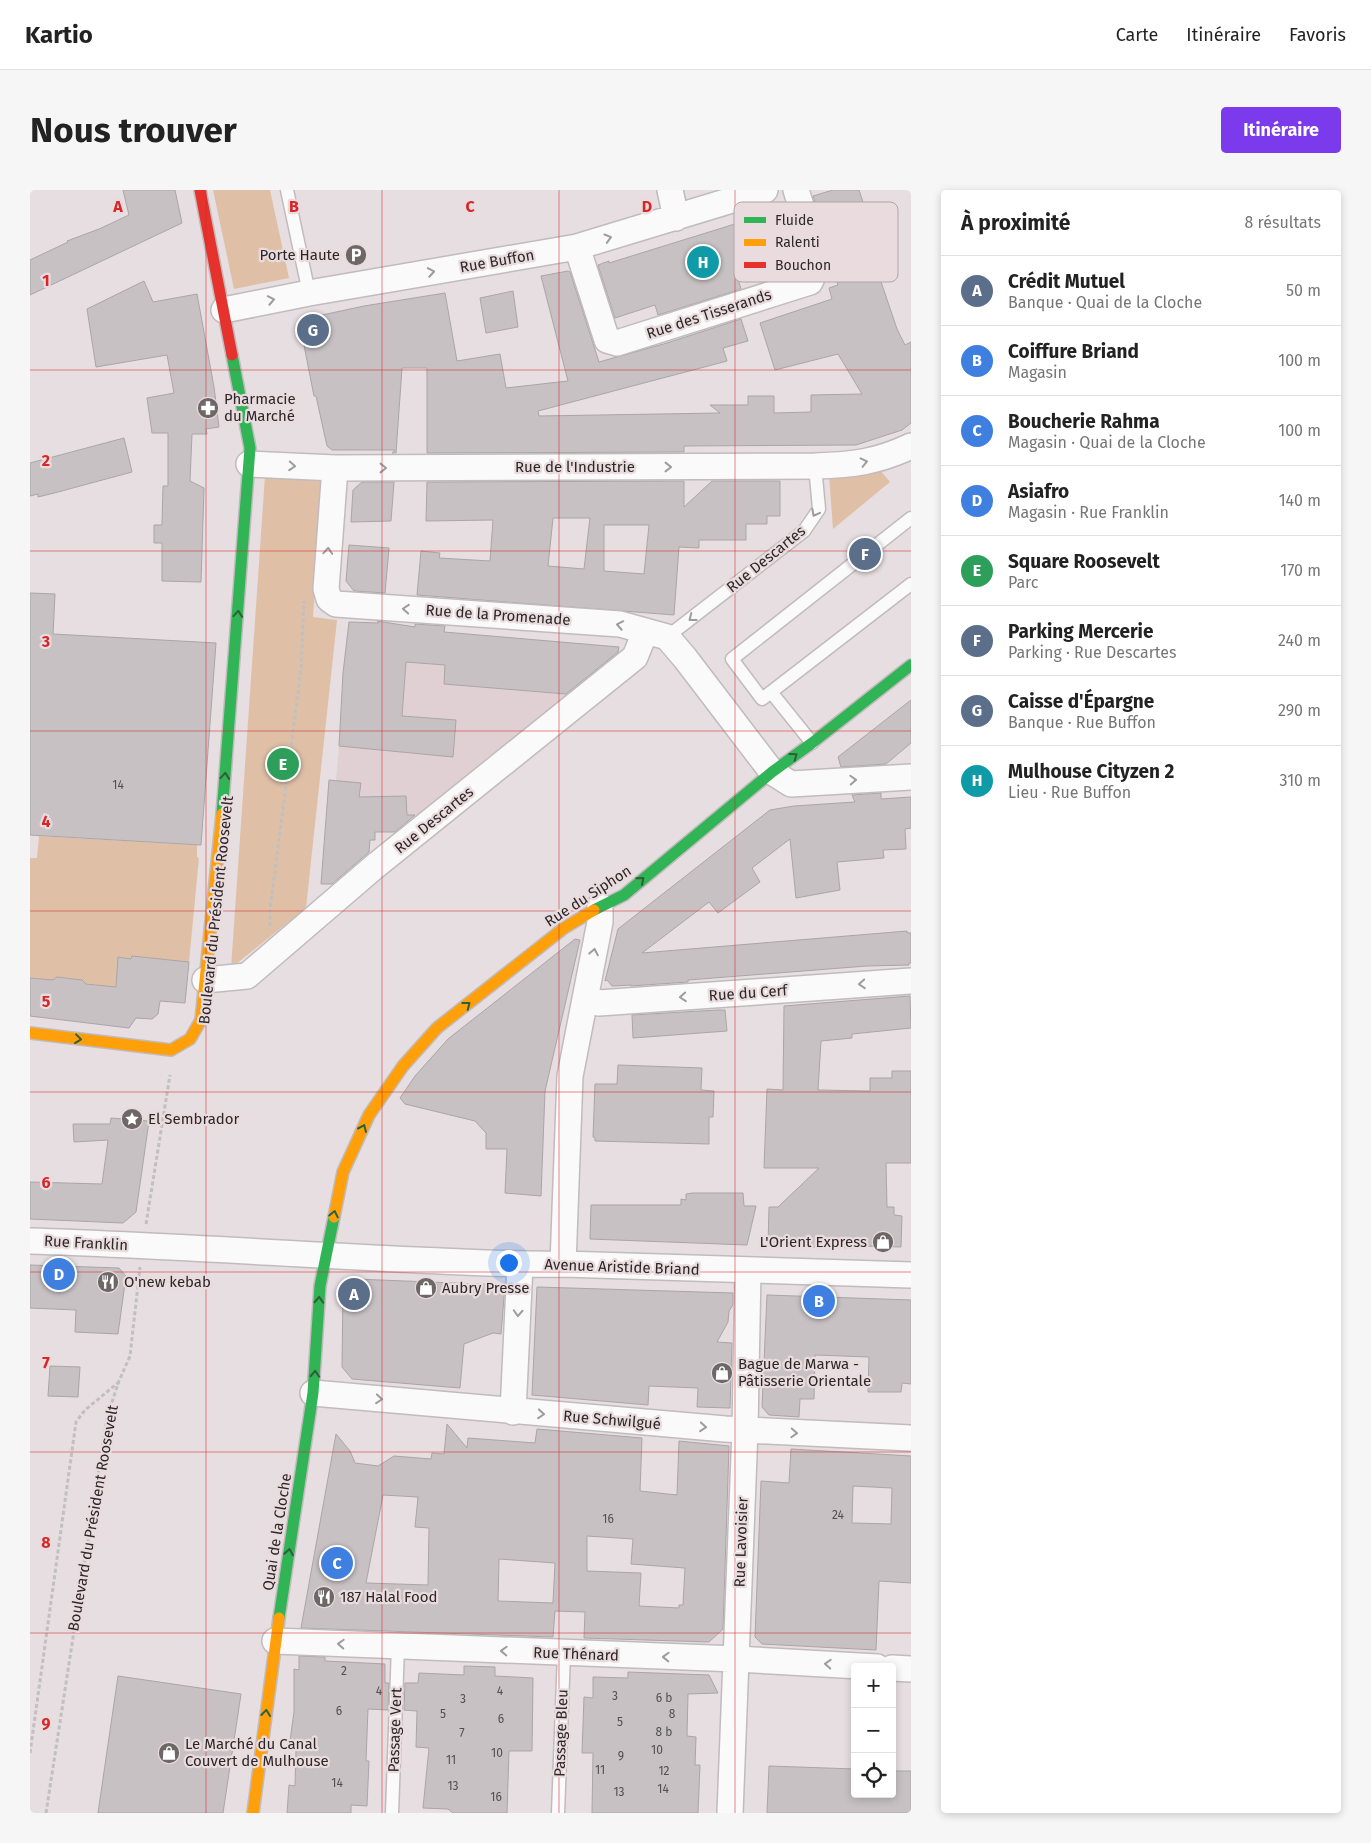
<!DOCTYPE html>
<html lang="fr">
<meta charset="utf-8">
<style>
body{margin:0;font-family:"Fira Sans",sans-serif;background:#f6f6f6;color:#222}
.controls{position:absolute;right:15px;bottom:15px;display:grid;overflow:hidden;border-radius:5px;box-shadow:0 2px 8px #0003}
.controls button{width:45px;height:45px;display:grid;place-items:center;padding:0;border:0;border-bottom:1px solid #e0e0e0;background:#fff;color:#222;font:25px sans-serif}
.you{position:absolute;left:478px;top:1072px;width:18px;height:18px;margin:-12px;border:4px solid #fff;border-radius:50%;background:#1a73e8;box-shadow:0 0 0 8px #1a73e833}
.badge{display:grid;place-items:center;width:32px;height:32px;border-radius:50%;background:#7c3aed;color:#fff;font-size:16px;font-weight:700}
.pin{position:absolute;translate:-50% -50%;border:2px solid #fff;box-shadow:0 1px 5px #0006}
.list{margin:0;padding:0;list-style:none}
h2{display:flex;justify-content:space-between;align-items:center;height:65px;margin:0;padding:0 20px;font-size:21px}
h2 small{font-size:16px;font-weight:400;color:#767676}
.list li{display:grid;grid-template-columns:32px 1fr auto;gap:15px;align-items:center;box-sizing:border-box;height:70px;padding:0 20px;border-top:1px solid #e0e0e0}
.list b{display:block;font-size:19px;white-space:nowrap}
.list p{margin:0;font-size:16px;white-space:nowrap;color:#767676}
.list em{font-size:16px;font-style:normal;color:#767676}
.icon{flex:none;width:28px;height:28px;fill:none;stroke:currentColor;stroke-width:2;stroke-linecap:round;stroke-linejoin:round}
.map{position:relative;flex:none;width:881px;height:1623px;overflow:hidden;border-radius:5px}
header{display:flex;align-items:center;gap:30px;box-sizing:border-box;height:70px;padding:0 25px;background:#fff;border-bottom:1px solid #e0e0e0}
header strong{font-size:24px}
nav{display:flex;gap:28px;margin-inline-start:auto;font-size:18px}
.intro{display:flex;align-items:center;justify-content:space-between;box-sizing:border-box;height:120px;padding:0 30px}
h1{margin:0;font-size:35px}
.button{padding:12px 22px;border-radius:5px;background:#7c3aed;color:#fff;font-size:18px;font-weight:700}
main{display:flex;gap:30px;padding:0 30px}
aside{flex:1;background:#fff;border-radius:5px;box-shadow:0 2px 8px #0003}
.map>svg:first-child{display:block}
</style>
<header>
<strong>Kartio</strong>
<nav><a>Carte</a><a>Itinéraire</a><a>Favoris</a></nav>
</header>
<div class="intro"><h1>Nous trouver</h1><a class="button">Itinéraire</a></div>
<main>
<div class="map">
<svg width="881" height="1623" viewBox="0 0 881 1623">
<rect width="100%" height="100%" fill="#e6dee0"/>
<!-- built -->
<path fill="#e0d0d4" d="M319,432L353,433L414,439L415,442L589,457L588,470L387,625L296,627L306,591L312,523L313,483Z"/>
<!-- green -->
<path fill="#dfc0a6" d="M183,0H240L259,88L204,99Z
M850,280L860,292L803,339L799,285Z
M235,286L293,290L283,427L307,430L276,718L201,778Z
M9,646L167,655V667L169,668L159,772L102,766L101,769L91,767L88,770L90,798L53,793L52,790L28,787L26,791L0,788V668H7Z"/>
<!-- building -->
<path fill="#c7c1c4" stroke="#aaa5a7" fill-rule="evenodd" d="M93,0H145L152,33L0,105V70L38,52L37,51L69,39L99,25Z
M803,0H829L855,78L847,80L867,139L875,155L881,152V233L872,240L826,255L654,256V262L397,263V178H372L366,263H362L365,260H302L297,256L286,206H284L269,130L334,116L415,103L427,171L470,164L476,198L538,191L511,86L538,81L540,82L569,172L637,153L711,129L718,151L693,158L697,171L508,221L509,226L690,223L680,215H718V206H744V223L781,222V205L832,204L808,164L745,180L730,133L802,109L799,98L808,95L802,77L803,69L783,6Z
M756,15L773,69L708,89L711,99L628,125L625,115L585,128L568,75L579,71V73L692,38L739,23L738,21Z
M114,91L123,112L167,104L184,197L189,237L176,239L177,244H162L160,291L174,298L171,392L132,391V353H124V335H132L133,296H138V243H122L117,208L144,203L137,165L66,177L57,119Z
M483,101L488,137L456,143L450,108Z
M94,248L102,282L28,302L8,307V304L0,306V273Z
M654,291V317L682,291H750V326H737V334H716V350H669V358L649,357L644,425L387,405L391,361L410,363L409,368L460,371L463,330L396,331L397,292ZM523,328H560L554,379L518,376ZM574,335H619L614,384L574,381Z
M332,292H364L361,331L321,332L323,300Z
M319,355L359,358L355,403L324,401L316,391Z
M0,403L25,404L23,444L186,453L171,655L0,645Z
M347,431L385,437V434L415,436L414,442L589,457L588,462L536,504L414,494L415,475L376,472L372,526L426,530L423,567L309,556L313,483L319,432L349,433Z
M881,510V553L856,574L811,577L808,567Z
M299,590L331,593L329,607L376,606L377,625H385L365,642H345V650H340L339,662L302,694H291Z
M851,603V609L881,607V638L875,639L876,659L853,660L854,668L807,672L810,700L766,708L760,649L722,678L730,692L688,723L679,712L612,763L877,741V743H881V773H879V775L837,776L658,790V792L601,796V795L582,796L577,790L575,791L588,739L740,620L764,616L825,612L822,605Z
M545,749L550,750L515,901L511,1006L475,1003L477,959H456V943L445,931L375,914L370,908L385,886L418,849Z
M102,766L159,772L155,813L130,811L128,824L122,829L106,828L99,838L0,826V788L23,790L27,787L52,790L56,794L86,797L88,767L101,769Z
M880,806L881,838L822,844V848L791,851L788,900L840,901V888H862V881H881V973H856L857,1017H864V1025L872,1026L871,1057L829,1056V1058L738,1056L739,1017H748L789,978H734L737,899L753,900L754,816Z
M688,820H695L697,841L603,848L602,825Z
M588,875L672,878L671,900L684,901L683,927H679V954L565,951V948L563,947L565,894H587Z
M81,928L119,931L106,1022L93,1033L0,1029V992L72,994L78,950L44,952L43,934H80Z
M663,1003H713L714,1016H726L717,1055L560,1049L561,1015H651V1009L656,1010V1004Z
M0,1075L89,1078L96,1086L88,1144L45,1142L46,1120L0,1118Z
M325,1089L475,1095L471,1144L463,1143L434,1154L430,1198L322,1189L312,1177L313,1101Z
M507,1097L703,1103V1115L699,1121L698,1132L687,1152L702,1153L700,1218L667,1217L668,1198L619,1196L618,1215L502,1205Z
M737,1105L881,1110V1194L872,1193L871,1202H838L839,1167L785,1165L784,1209H770L769,1227L739,1225L732,1217Z
M20,1176L50,1177L48,1207L18,1206Z
M417,1234L437,1258L438,1248L505,1253L507,1239L612,1248L610,1301L647,1305L649,1251L699,1256L693,1439L679,1452L554,1448L555,1422L525,1421L523,1447L271,1438L306,1244L320,1261L325,1273L348,1276L364,1266L401,1269L402,1263L414,1264ZM353,1305L388,1307L385,1337L399,1338L398,1395L336,1393ZM557,1346L603,1349L601,1374L655,1378L653,1415H649V1418L609,1416L611,1383L557,1381ZM469,1369L525,1373L523,1413L468,1411Z
M761,1259L881,1266V1393L849,1391L846,1460L732,1454L725,1447L731,1291L759,1293ZM823,1296L862,1298L861,1334L822,1333Z
M269,1466L295,1467V1471L355,1474V1493H359L358,1520L338,1519L336,1571H339L337,1616L321,1615V1623H257L259,1595L265,1596L266,1560H260V1551L264,1522V1479L269,1480Z
M434,1476L465,1477V1486L503,1488L502,1561H479L477,1623H423L418,1619L393,1618L399,1558L386,1557L387,1521L374,1520L375,1493H388L389,1483L434,1485Z
M598,1482L679,1485L688,1503L658,1504L657,1546L666,1547L665,1575H670L668,1623H562L563,1563H552L554,1507L563,1508V1487L598,1488Z
M88,1486L211,1504L193,1623H68Z
M739,1576L825,1579V1604H862V1581H881V1623H737Z"/>
<g fill="none" stroke-linecap="round" stroke-linejoin="round">
<!-- lane casing -->
<g stroke="#c1bbbc" stroke-width="15">
<path id="lane" d="M257,0L279,103
M881,328L702,469L732,509L881,394
M637,447L774,341L789,319L785,276
M741,502L782,553
M362,1623L368,1456
M528,1623L534,1463"/>
</g>
<!-- street casing -->
<g stroke="#c1bbbc" stroke-width="28">
<path id="street" d="M640,0L646,28
M547,57L577,150L587,153L780,92L789,73L766,0
M194,120L279,103L547,57L735,0
M219,274L305,278L785,276C823,275 847,272 881,256
M305,278L296,399L299,409L306,414L590,434L637,447L655,468L742,582L761,594L881,587
M175,790L217,786L344,677L605,467L615,442
M556,808L569,813L881,791
M0,1051C129,1055 257,1064 386,1070C435,1072 484,1075 533,1074L881,1085
M533,1074L540,886L570,732V716
M283,1203L695,1239L881,1248
M483,1222L490,1075
M245,1451L706,1469L847,1477
M862,1478L881,1479
M700,1623L715,1240L718,1080"/>
</g>
<!-- fast casing -->
<g stroke="#c1bbbc" stroke-width="14">
<path id="fast" d="M192,624L220,258L202,165
M564,720L594,705L742,582L782,553L881,475
M249,1428L283,1203L290,1096L304,1027"/>
</g>
<!-- slow casing -->
<g stroke="#c1bbbc" stroke-width="14">
<path id="slow" d="M0,843L141,860L160,849L171,830L192,624
M304,1027L313,982L339,925L373,876L407,838L534,738L564,720
M223,1623L249,1428"/>
</g>
<!-- jam casing -->
<g stroke="#c1bbbc" stroke-width="14">
<path id="jam" d="M170,0L202,165"/>
</g>
<!-- path -->
<path stroke="#c1bfbf" stroke-width="3" stroke-dasharray="4 2.5" stroke-linecap="butt" d="M240,736V719L271,480L274,411
M116,1034L140,885
M0,1563L46,1232L55,1220L89,1192
M16,1623L77,1227L89,1191L100,1166L110,1077"/>
<!-- lane -->
<use href="#lane" stroke="#fbfafa" stroke-width="12"/>
<!-- street -->
<use href="#street" stroke="#fbfafa" stroke-width="25"/>
<!-- fast -->
<use href="#fast" stroke="#30b455" stroke-width="11"/>
<!-- slow -->
<use href="#slow" stroke="#ff9f0a" stroke-width="11"/>
<!-- jam -->
<use href="#jam" stroke="#e5322d" stroke-width="11"/>
</g>
<!-- one-way arrows -->
<defs><path id="oneway-chevron" d="M-2-3.5L2.5 0L-2 3.5" fill="none" stroke-width="1.6" stroke-linecap="round" stroke-linejoin="round" transform="scale(1.25)"/></defs>
<g stroke="#9e9b9c">
<use href="#oneway-chevron" transform="translate(578 48) rotate(-16)"/>
<use href="#oneway-chevron" transform="translate(401 82) rotate(-10)"/>
<use href="#oneway-chevron" transform="translate(241 110) rotate(-11)"/>
<use href="#oneway-chevron" transform="translate(834 272) rotate(-13)"/>
<use href="#oneway-chevron" transform="translate(262 276) rotate(4)"/>
<use href="#oneway-chevron" transform="translate(638 277)"/>
<use href="#oneway-chevron" transform="translate(353 278)"/>
<use href="#oneway-chevron" transform="translate(785 323) rotate(118)"/>
<use href="#oneway-chevron" transform="translate(298 361) rotate(-86)"/>
<use href="#oneway-chevron" transform="translate(376 419) rotate(-176)"/>
<use href="#oneway-chevron" transform="translate(662 428) rotate(142)"/>
<use href="#oneway-chevron" transform="translate(590 435) rotate(-169)"/>
<use href="#oneway-chevron" transform="translate(823 590) rotate(-3)"/>
<use href="#oneway-chevron" transform="translate(564 762) rotate(-79)"/>
<use href="#oneway-chevron" transform="translate(832 794) rotate(176)"/>
<use href="#oneway-chevron" transform="translate(653 807) rotate(176)"/>
<use href="#oneway-chevron" transform="translate(488 1123) rotate(93)"/>
<use href="#oneway-chevron" transform="translate(349 1209) rotate(5)"/>
<use href="#oneway-chevron" transform="translate(511 1224) rotate(5)"/>
<use href="#oneway-chevron" transform="translate(673 1237) rotate(5)"/>
<use href="#oneway-chevron" transform="translate(764 1243) rotate(3)"/>
<use href="#oneway-chevron" transform="translate(311 1454) rotate(-177)"/>
<use href="#oneway-chevron" transform="translate(474 1461) rotate(-178)"/>
<use href="#oneway-chevron" transform="translate(636 1467) rotate(-178)"/>
<use href="#oneway-chevron" transform="translate(798 1474) rotate(-177)"/>
</g>
<g stroke="#2e5f3a">
<use href="#oneway-chevron" transform="translate(208 424) rotate(-85)"/>
<use href="#oneway-chevron" transform="translate(764 566) rotate(-36)"/>
<use href="#oneway-chevron" transform="translate(195 586) rotate(-85)"/>
<use href="#oneway-chevron" transform="translate(611 690) rotate(-40)"/>
<use href="#oneway-chevron" transform="translate(437 815) rotate(-38)"/>
<use href="#oneway-chevron" transform="translate(48 849) rotate(7)"/>
<use href="#oneway-chevron" transform="translate(333 938) rotate(-66)"/>
<use href="#oneway-chevron" transform="translate(304 1024) rotate(-78)"/>
<use href="#oneway-chevron" transform="translate(289 1110) rotate(-87)"/>
<use href="#oneway-chevron" transform="translate(285 1184) rotate(-87)"/>
<use href="#oneway-chevron" transform="translate(259 1362) rotate(-81)"/>
<use href="#oneway-chevron" transform="translate(236 1523) rotate(-83)"/>
</g>
<!-- grid -->
<path fill="none" stroke="#d62828" stroke-width="1" stroke-opacity="0.55" d="M176,0V1623M352,0V1623M529,0V1623M705,0V1623M0,180H881M0,361H881M0,541H881M0,721H881M0,902H881M0,1082H881M0,1262H881M0,1443H881"/>
<!-- icons -->
<defs>
<g id="parking-disc" transform="scale(1.125)"><circle r="9.5" fill="#6d6768" stroke="#e9dbde"/><path d="M-3.5-5.5H1a3.5 3.5 0 0 1 0 7H-1V5.5H-3.5ZM-1-3.4V-.6H.8a1.4 1.4 0 0 0 0-2.8Z" fill="#fff"/></g>
<g id="pharmacy-disc" transform="scale(1.125)"><circle r="9.5" fill="#6d6768" stroke="#e9dbde"/><path d="M-2-6h4v4h4v4h-4v4h-4v-4h-4v-4h4Z" fill="#fff"/></g>
<g id="sight-disc" transform="scale(1.125)"><circle r="9.5" fill="#6d6768" stroke="#e9dbde"/><path d="M0-6L1.8-2.2L6-1.7L2.9 1.2L3.7 5.4L0 3.3L-3.7 5.4L-2.9 1.2L-6-1.7L-1.8-2.2Z" fill="#fff"/></g>
<g id="shop-disc" transform="scale(1.125)"><circle r="9.5" fill="#6d6768" stroke="#e9dbde"/><path d="M-5-2.5h2.3a2.7 3.5 0 0 1 5.4 0H5L5.5 6h-11ZM-1.5-2.5h3a1.5 2.3 0 0 0-3 0Z" fill="#fff"/></g>
<g id="restaurant-disc" transform="scale(1.125)"><circle r="9.5" fill="#6d6768" stroke="#e9dbde"/><path d="M-5-6h1v4h1v-4h1v4h1v-4h1v5L-1.5 .5V6h-2V.5L-5-1ZM5-6V6H3V1.5H1.5Q1.5-4 5-6Z" fill="#fff"/></g>
</defs>
<g fill-rule="evenodd">
<use href="#parking-disc" x="326" y="65"/>
<use href="#pharmacy-disc" x="178" y="218"/>
<use href="#sight-disc" x="102" y="929"/>
<use href="#shop-disc" x="853" y="1052"/>
<use href="#restaurant-disc" x="78" y="1092"/>
<use href="#shop-disc" x="396" y="1098"/>
<use href="#shop-disc" x="692" y="1183"/>
<use href="#restaurant-disc" x="294" y="1407"/>
<use href="#shop-disc" x="139" y="1563"/>
</g>
<g text-anchor="middle" stroke-width="4.5" stroke-linejoin="round" paint-order="stroke">
<!-- number labels -->
<g font-size="12" fill="#534e4f">
<text x="88" y="599">14</text>
<text x="808" y="1329">24</text>
<text x="578" y="1333">16</text>
<text x="314" y="1485">2</text>
<text x="349" y="1505">4</text>
<text x="470" y="1505">4</text>
<text x="585" y="1510">3</text>
<text x="634" y="1512">6 b</text>
<text x="433" y="1513">3</text>
<text x="309" y="1525">6</text>
<text x="413" y="1528">5</text>
<text x="642" y="1528">8</text>
<text x="471" y="1533">6</text>
<text x="590" y="1536">5</text>
<text x="634" y="1546">8 b</text>
<text x="432" y="1547">7</text>
<text x="627" y="1564">10</text>
<text x="467" y="1567">10</text>
<text x="591" y="1570">9</text>
<text x="421" y="1574">11</text>
<text x="570" y="1584">11</text>
<text x="634" y="1585">12</text>
<text x="307" y="1597">14</text>
<text x="423" y="1600">13</text>
<text x="633" y="1603">14</text>
<text x="589" y="1606">13</text>
<text x="466" y="1611">16</text>
</g>
<!-- poi labels -->
<g font-size="15" fill="#2c2728" stroke="#e9dbde" text-anchor="start">
<text x="310" y="70" text-anchor="end">Porte Haute</text>
<text x="194" y="214">Pharmacie<tspan x="194" dy="17">du Marché</tspan></text>
<text x="118" y="934">El Sembrador</text>
<text x="837" y="1057" text-anchor="end">L'Orient Express</text>
<text x="94" y="1097">O'new kebab</text>
<text x="412" y="1103">Aubry Presse</text>
<text x="708" y="1179">Bague de Marwa -<tspan x="708" dy="17">Pâtisserie Orientale</tspan></text>
<text x="310" y="1412">187 Halal Food</text>
<text x="155" y="1559">Le Marché du Canal<tspan x="155" dy="17">Couvert de Mulhouse</tspan></text>
</g>
<!-- street labels -->
<g font-size="15" fill="#2c2728" stroke="#e9dbde">
<text transform="translate(467 71) rotate(-10)" y="5">Rue Buffon</text>
<text transform="translate(679 124) rotate(-18)" y="5">Rue des Tisserands</text>
<text x="545" y="282">Rue de l'Industrie</text>
<text transform="translate(736 369) rotate(-39)" y="5">Rue Descartes</text>
<text transform="translate(468 425) rotate(4)" y="5">Rue de la Promenade</text>
<text transform="translate(404 630) rotate(-39)" y="5">Rue Descartes</text>
<text transform="translate(558 706) rotate(-33)" y="5">Rue du Siphon</text>
<text transform="translate(186 720) rotate(-84)" y="5">Boulevard du Président Roosevelt</text>
<text transform="translate(718 803) rotate(-4)" y="5">Rue du Cerf</text>
<text transform="translate(56 1053) rotate(3)" y="5">Rue Franklin</text>
<text transform="translate(592 1077) rotate(2)" y="5">Avenue Aristide Briand</text>
<text transform="translate(582 1230) rotate(5)" y="5">Rue Schwilgué</text>
<text transform="translate(63 1328) rotate(-80)" y="5">Boulevard du Président Roosevelt</text>
<text transform="translate(247 1342) rotate(-81)" y="5">Quai de la Cloche</text>
<text transform="translate(711 1352) rotate(-88)" y="5">Rue Lavoisier</text>
<text transform="translate(546 1464) rotate(2)" y="5">Rue Thénard</text>
<text transform="translate(365 1540) rotate(-88)" y="5">Passage Vert</text>
<text transform="translate(531 1543) rotate(-88)" y="5">Passage Bleu</text>
</g>
</g>
<!-- legend -->
<rect x="704" y="12" width="164" height="80" rx="8" fill="#e9dbde" stroke="#b0a5a7" stroke-width="1"/>
<rect x="714" y="27" width="22" height="6" fill="#30b455"/>
<rect x="714" y="49" width="22" height="7" fill="#ff9f0a"/>
<rect x="714" y="72" width="22" height="6" fill="#e5322d"/>
<g font-size="14" fill="#2c2728">
<text x="745" y="35">Fluide</text>
<text x="745" y="57">Ralenti</text>
<text x="745" y="80">Bouchon</text>
</g>
<g font-size="16" text-anchor="middle" font-weight="bold" fill="#d62828" stroke="#e9dbde" stroke-width="4.5" stroke-linejoin="round" paint-order="stroke">
<text x="88" y="22">A</text>
<text x="264" y="22">B</text>
<text x="440" y="22">C</text>
<text x="617" y="22">D</text>
<text x="16" y="96">1</text>
<text x="16" y="276">2</text>
<text x="16" y="457">3</text>
<text x="16" y="637">4</text>
<text x="16" y="817">5</text>
<text x="16" y="998">6</text>
<text x="16" y="1178">7</text>
<text x="16" y="1358">8</text>
<text x="16" y="1539">9</text>
</g>
</svg>
<div class="controls">
<button>+</button>
<button>−</button>
<button><svg class="icon" aria-label="locate" viewBox="0 0 24 24"><circle cx="12" cy="12" r="6"/><path d="M12 2v4M12 18v4M2 12h4M18 12h4"/></svg></button>
</div>
<div class="you"></div>
<div class="pin badge" style="left:324px;top:1104px;background:#5c6f8a">A</div>
<div class="pin badge" style="left:789px;top:1111px;background:#3f7fe0">B</div>
<div class="pin badge" style="left:307px;top:1373px;background:#3f7fe0">C</div>
<div class="pin badge" style="left:29px;top:1084px;background:#3f7fe0">D</div>
<div class="pin badge" style="left:253px;top:574px;background:#2e9e5b">E</div>
<div class="pin badge" style="left:835px;top:364px;background:#5c6f8a">F</div>
<div class="pin badge" style="left:283px;top:140px;background:#5c6f8a">G</div>
<div class="pin badge" style="left:673px;top:72px;background:#0f9aa8">H</div>
</div>
<aside>
<h2>À proximité<small>8 résultats</small></h2>
<ul class="list">
<li><span class="badge" style="background:#5c6f8a">A</span><div><b>Crédit Mutuel</b><p>Banque · Quai de la Cloche</p></div><em>50 m</em></li>
<li><span class="badge" style="background:#3f7fe0">B</span><div><b>Coiffure Briand</b><p>Magasin</p></div><em>100 m</em></li>
<li><span class="badge" style="background:#3f7fe0">C</span><div><b>Boucherie Rahma</b><p>Magasin · Quai de la Cloche</p></div><em>100 m</em></li>
<li><span class="badge" style="background:#3f7fe0">D</span><div><b>Asiafro</b><p>Magasin · Rue Franklin</p></div><em>140 m</em></li>
<li><span class="badge" style="background:#2e9e5b">E</span><div><b>Square Roosevelt</b><p>Parc</p></div><em>170 m</em></li>
<li><span class="badge" style="background:#5c6f8a">F</span><div><b>Parking Mercerie</b><p>Parking · Rue Descartes</p></div><em>240 m</em></li>
<li><span class="badge" style="background:#5c6f8a">G</span><div><b>Caisse d'Épargne</b><p>Banque · Rue Buffon</p></div><em>290 m</em></li>
<li><span class="badge" style="background:#0f9aa8">H</span><div><b>Mulhouse Cityzen 2</b><p>Lieu · Rue Buffon</p></div><em>310 m</em></li>
</ul>
</aside>
</main>
